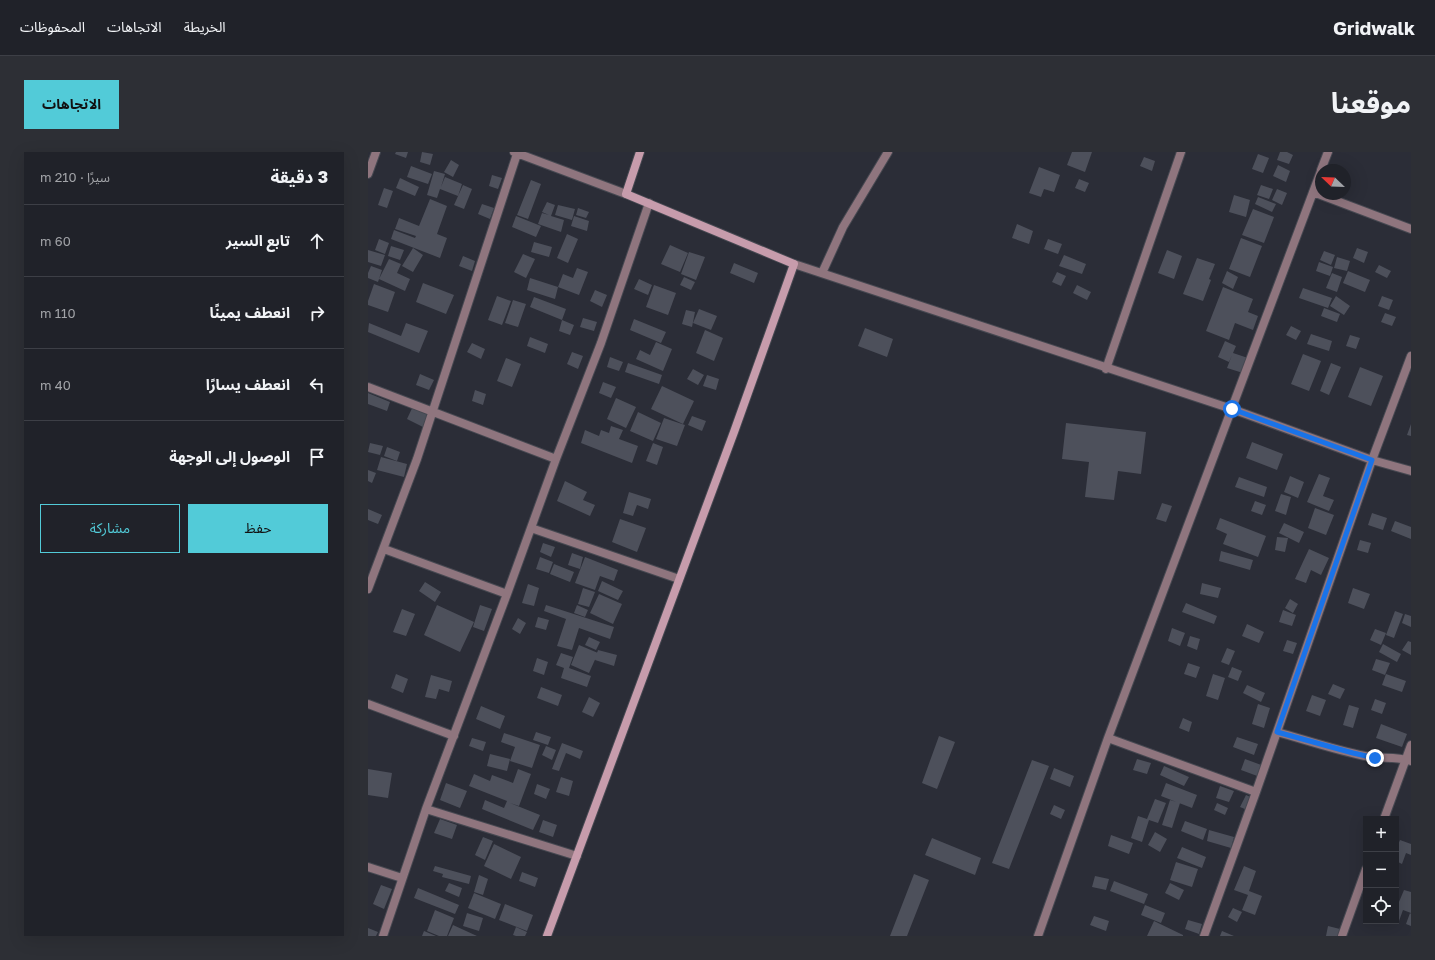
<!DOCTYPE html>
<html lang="ar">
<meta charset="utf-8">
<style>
body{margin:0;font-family:"Golos Text","Noto Sans Arabic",sans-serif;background:#2d2f35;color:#f1f3f6;direction:rtl}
.controls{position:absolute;right:12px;bottom:12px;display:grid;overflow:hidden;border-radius:0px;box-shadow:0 4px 16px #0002}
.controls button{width:36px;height:36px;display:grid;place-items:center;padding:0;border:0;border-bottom:1px solid #3d3f46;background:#202229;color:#f1f3f6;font:20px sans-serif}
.compass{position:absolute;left:947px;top:12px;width:36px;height:36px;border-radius:50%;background:#202229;box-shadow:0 4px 16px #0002;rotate:293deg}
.stop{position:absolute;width:12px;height:12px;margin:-9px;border:3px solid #1a73e8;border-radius:50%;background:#fff}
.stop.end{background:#1a73e8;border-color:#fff;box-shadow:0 1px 4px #0008}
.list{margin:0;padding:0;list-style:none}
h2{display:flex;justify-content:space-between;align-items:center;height:52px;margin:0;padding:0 16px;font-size:17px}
h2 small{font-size:13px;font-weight:400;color:#a2a4a8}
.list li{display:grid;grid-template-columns:26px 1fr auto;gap:12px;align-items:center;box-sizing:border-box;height:72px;padding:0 16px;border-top:1px solid #3d3f46}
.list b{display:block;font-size:15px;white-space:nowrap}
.list em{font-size:13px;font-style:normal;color:#a2a4a8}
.actions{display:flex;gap:8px;padding:12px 16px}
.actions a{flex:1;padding:9px 0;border:1px solid #52cbd8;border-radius:0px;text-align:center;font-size:14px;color:#52cbd8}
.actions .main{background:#52cbd8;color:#111}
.icon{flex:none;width:22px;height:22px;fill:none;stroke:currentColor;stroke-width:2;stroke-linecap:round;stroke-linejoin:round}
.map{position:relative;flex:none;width:1043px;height:784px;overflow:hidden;direction:ltr;border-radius:0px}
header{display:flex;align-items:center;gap:24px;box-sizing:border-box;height:56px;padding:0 20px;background:#202229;border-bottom:1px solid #3d3f46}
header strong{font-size:19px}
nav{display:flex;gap:22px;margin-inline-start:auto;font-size:14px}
.intro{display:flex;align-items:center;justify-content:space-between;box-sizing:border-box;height:96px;padding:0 24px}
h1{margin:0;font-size:28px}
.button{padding:10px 18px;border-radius:0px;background:#52cbd8;color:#111;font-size:14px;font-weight:700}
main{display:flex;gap:24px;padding:0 24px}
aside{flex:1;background:#202229;border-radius:0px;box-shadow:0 4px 16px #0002}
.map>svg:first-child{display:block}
</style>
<header>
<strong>Gridwalk</strong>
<nav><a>الخريطة</a><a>الاتجاهات</a><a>المحفوظات</a></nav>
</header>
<div class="intro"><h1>موقعنا</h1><a class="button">الاتجاهات</a></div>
<main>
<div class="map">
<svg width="1043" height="784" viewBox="0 0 1043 784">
<rect width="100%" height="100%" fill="#2b2d37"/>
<!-- building -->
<path fill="#4d505b" d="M28,0H40L38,6L27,2Z
M54,0L65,2L62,13L52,10Z
M704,0H724L717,20L699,13Z
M912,0H919L925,3L921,12L909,8Z
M890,2L901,6L895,21L884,17Z
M776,5L787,9L784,19L772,14Z
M83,8L91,13L85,25L76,20Z
M910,13L922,19L918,30L905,24Z
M43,14L64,22L60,32L39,25Z
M671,15L692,23L686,40L676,37L673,45L661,41Z
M66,19L77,22L73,35L77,25L94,32L90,44L72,37L69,46L59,43Z
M124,23L134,26L130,37L121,34Z
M32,26L51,35L47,44L28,36Z
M711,27L721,31L717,40L707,36Z
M163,28L173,32L160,67L149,63Z
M95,33L104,37L96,57L86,53Z
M893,33L905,37L901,47L889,43Z
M16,36L25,39L19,56L10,53Z
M909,37L919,41L914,53L904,48Z
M866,43L882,48L878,65L861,60Z
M890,45L908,52L904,60L887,52Z
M62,47L79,54L69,82L79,86L72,106L23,87L26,78L47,86L48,84L27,77L31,66L51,74Z
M179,50L187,53L183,64L196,68L193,80L170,72L174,61L181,63L174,60Z
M114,52L126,56L122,67L110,62Z
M190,53L207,57L204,68L187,63Z
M210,56L221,60L218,66L208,63Z
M885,57L906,65L896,91L874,83Z
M148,64L173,74L168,85L144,75Z
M206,64L221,69L219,79L203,74Z
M649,72L665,79L661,92L644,86Z
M199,82L210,87L200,111L189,106Z
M873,86L894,94L882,125L861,117Z
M11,87L21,91L17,102L7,98Z
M680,87L694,92L690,102L676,97Z
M166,90L184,95L181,105L163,100Z
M302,93L320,101L312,120L293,112Z
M23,94L36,98L32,108L20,104Z
M45,96L55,103L45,120L34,114Z
M989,96L1000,100L996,111L985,106Z
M0,98L17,103L13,114L0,110Z
M799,98L814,104L806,127L790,121Z
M956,99L967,103L963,113L952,108Z
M321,100L337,105L328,128L313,122Z
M155,102L167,107L158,126L146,120Z
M696,103L718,112L714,122L691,114Z
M95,104L107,109L104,119L91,114Z
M969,105L982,109L979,119L966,116Z
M829,106L847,112L841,127L843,128L835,149L815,142Z
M21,107L33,112L29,121L42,127L37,139L11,127Z
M951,110L965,115L962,124L948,119Z
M366,111L390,121L386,131L362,121Z
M1011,113L1023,119L1019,126L1007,120Z
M3,114L14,118L10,130L0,126V121Z
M209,116L220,120L211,143L190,135L195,122L205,126Z
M859,119L870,125L865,137L854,131Z
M980,119L1002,128L997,140L975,131Z
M689,120L698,124L693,134L684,130Z
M964,121L974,125L969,140L958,136Z
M316,125L327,130L323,138L312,133Z
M162,126L190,135L187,147L159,138Z
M271,127L284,133L280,143L266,137Z
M55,131L86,143L78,162L48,150Z
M6,132L27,140L20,160L0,153V149Z
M286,133L308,141L300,163L278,155Z
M709,133L723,140L719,148L705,141Z
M855,135L885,147L880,160L890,164L885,178L867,171L861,188L838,179Z
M935,136L964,146L960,156L931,146Z
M227,138L239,143L234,155L222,149Z
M129,144L143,149L134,173L120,168Z
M968,144L982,154L976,163L962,154Z
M1014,144L1025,148L1021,158L1010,154Z
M166,145L198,157L194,168L162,155Z
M145,148L158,152L150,175L137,171Z
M956,156L972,162L969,170L953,164Z
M331,157L349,164L343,178L325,171Z
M318,158L327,160L324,175L314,172Z
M1017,161L1028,165L1024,174L1013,170Z
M215,166L229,170L226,179L212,175Z
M266,167L298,180L293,191L262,178Z
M194,168L206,173L202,183L191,179Z
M1,171L33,184L38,171L60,179L51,201L0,180Z
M923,174L933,179L928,188L918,183Z
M497,176L525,187L519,205L490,194Z
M337,178L355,186L346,209L328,201Z
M943,182L964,189L961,199L939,192Z
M982,183L992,186L988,197L978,194Z
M162,185L180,192L177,201L159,194Z
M857,189L868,194L865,201L880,206L875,221L859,216L864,203L861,210L850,205Z
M288,190L304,197L295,219L268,207L272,198L282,203Z
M104,191L117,197L113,207L99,200Z
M204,200L215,204L210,217L199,212Z
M935,202L953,209L941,239L923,232Z
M242,205L255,210L251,219L239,215Z
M138,206L153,212L144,235L129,229Z
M260,211L294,223L291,232L257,220Z
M963,211L973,215L961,243L952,239Z
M992,215L1015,224L1003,254L980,245Z
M325,217L336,223L330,233L319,227Z
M52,222L66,228L61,238L48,233Z
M339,223L351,227L348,238L335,234Z
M235,230L248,235L243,246L231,241Z
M294,234L326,249L315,272L283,257Z
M107,238L118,242L115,253L104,249Z
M0,241L22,250L19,259L0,252Z
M248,246L268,255L258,276L239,267Z
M46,252L62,260L55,275L39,267Z
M270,260L293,271L285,289L262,279Z
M324,264L338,269L334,279L320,273Z
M296,266L317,273L309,294L288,287Z
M698,271L778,280L773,322L750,319L746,348L717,345L721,310L694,307Z
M1043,272V284L1039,283Z
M243,274L255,278L251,287L270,294L264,311L213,291L217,278L231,284L233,278L241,281Z
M884,290L915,302L909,318L878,306Z
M2,291L15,294L12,303L0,300Z
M285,291L295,295L289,313L278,309Z
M19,295L32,300L29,309L16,304Z
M13,305L39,312L36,325L9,318Z
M0,318L8,321L4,331L0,329Z
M951,322L962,326L955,344L966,348L961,359L939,350Z
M922,324L936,330L930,346L916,340Z
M871,325L899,335L896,345L867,335Z
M197,329L219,340L215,348L227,353L222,364L189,349Z
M261,340L283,347L280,357L269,353L265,364L255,361Z
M913,342L923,345L918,363L907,359Z
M887,349L898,353L894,363L883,359Z
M794,351L804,354L798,370L788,367Z
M947,356L966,363L958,383L940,376Z
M0,357L14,363L10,372L0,368Z
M1004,361L1019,366L1015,378L1000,373Z
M852,366L898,384L890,405L855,392L859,382L848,377Z
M252,367L278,376L269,400L244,390Z
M1027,369L1043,375V387L1023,379Z
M916,371L936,380L931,391L911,381Z
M909,385L920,386L917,400L907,398Z
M992,388L1003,391L1000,401L989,398Z
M175,391L187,395L183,405L172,400Z
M941,397L961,406L953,423L943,418L938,431L927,427Z
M853,399L885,408L882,418L851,409Z
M204,401L215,405L212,417L200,413Z
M172,405L185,410L181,421L168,417Z
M217,405L250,418L246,429L232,424L227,438L207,431Z
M186,412L206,420L202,430L182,422Z
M234,429L255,439L250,448L230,439Z
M57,430L73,440L67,450L51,439Z
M834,431L853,436L850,446L832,442Z
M160,432L171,436L166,454L154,451Z
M215,436L227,440L221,455L210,452Z
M985,436L1002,442L996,457L980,451Z
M231,442L254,452L245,472L222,461Z
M922,447L930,452L925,461L917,456Z
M818,451L849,464L846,472L814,460Z
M69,453L106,470L92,500L56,483Z
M112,453L124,457L116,479L105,475Z
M178,453L246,475L242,487L211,476L204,498L189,494L198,467L176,459Z
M209,453L220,458L217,465L206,461Z
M34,457L47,462L38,484L25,480Z
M915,458L928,463L924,474L911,470Z
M1027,459L1035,462L1026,486L1018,483Z
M1037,462L1043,464V475L1034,471Z
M170,465L181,468L178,478L167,475Z
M150,466L158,471L152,482L144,477Z
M879,472L896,480L891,491L874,484Z
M804,476L817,481L812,494L800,489Z
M1007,477L1018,481L1013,493L1002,488Z
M822,484L832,487L829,498L819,494Z
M221,485L232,490L228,498L217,493Z
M919,488L929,491L925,502L915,499Z
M1040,489L1043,490V503L1034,498Z
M1015,492L1033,502L1029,510L1011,500Z
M211,493L230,501L221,521L203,513Z
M859,496L867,499L861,513L853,510Z
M230,498L249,503L246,514L227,508Z
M193,501L205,505L201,516L223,524L219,535L193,526L196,516L188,513Z
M169,506L180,510L176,523L165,519Z
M1008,507L1022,511L1017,523L1004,518Z
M820,511L832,515L828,526L816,522Z
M864,515L874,519L870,529L860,525Z
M28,522L40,527L35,541L23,536Z
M845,522L857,526L850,548L838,544Z
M1018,522L1038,529L1034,540L1014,533Z
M63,523L84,529L81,540L71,537L68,547L57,545Z
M965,532L977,537L972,547L960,542Z
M879,533L897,541L893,550L875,541Z
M173,535L194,543L190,554L169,546Z
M944,543L958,548L952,564L938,559Z
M221,545L232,551L225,565L214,560Z
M1007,547L1018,551L1014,562L1003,558Z
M890,552L902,556L896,576L884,572Z
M981,553L991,556L985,576L975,573Z
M113,554L137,564L132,577L108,567Z
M815,566L824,570L821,580L811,576Z
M1013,572L1039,582L1034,595L1008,586Z
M168,580L183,585L180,593L165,588Z
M136,581L172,593L164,616L142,609L147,595L133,590Z
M571,584L587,590L569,637L554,631Z
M869,585L890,592L886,603L865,595Z
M104,586L118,590L115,599L101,594Z
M194,591L215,599L212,607L198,601L191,619L184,617Z
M178,594L188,598L184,608L174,603Z
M122,602L142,607L139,619L119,614Z
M769,607L783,611L779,622L765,618Z
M877,607L896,614L892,625L873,618Z
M664,608L681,614L641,717L624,711Z
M796,614L821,625L816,634L792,623Z
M686,616L706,624L702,635L682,627Z
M0,617L24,621L20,646L0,643Z
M150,617L163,622L151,654L142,651L172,663L165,678L114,657L117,648L136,656L139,649L101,634L106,622L122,629L124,623L145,631Z
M193,625L205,629L201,644L188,640Z
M78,631L99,639L92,656L72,648Z
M798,631L829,643L824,656L793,644Z
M169,632L182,637L178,647L166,642Z
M852,634L866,639L861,650L848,646Z
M878,643L889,648L884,660L872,655Z
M787,647L798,651L790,671L781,668L774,690L763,686L770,664L779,667Z
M802,648L812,651L804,676L794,673Z
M849,651L860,656L857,663L846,658Z
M686,653L697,658L693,667L682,662Z
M72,667L89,673L84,687L66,681Z
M175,668L189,673L185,685L171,680Z
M817,669L839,677L835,688L813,679Z
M841,678L866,685L863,696L839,689Z
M787,680L799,687L792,700L780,693Z
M743,683L765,691L761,702L740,694Z
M115,685L125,689L117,708L107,703Z
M564,686L613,706L607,723L557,703Z
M1032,688L1043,692V703L1038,701L1034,712L1028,709V697Z
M126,692L153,705L143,727L116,714Z
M814,695L838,705L834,716L809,706Z
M808,710L830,717L824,735L802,728Z
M67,714L103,724L101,732L74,725L75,722L65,719Z
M876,714L888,719L881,739L894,744L887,763L874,758L880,743L866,738Z
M154,720L170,726L167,735L151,729Z
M546,722L561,728L539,784H522Z
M111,723L120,727L115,743L106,740Z
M727,724L741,727L738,738L724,735Z
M746,729L780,742L776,752L742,739Z
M81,731L94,736L91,745L77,739Z
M802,731L816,738L811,748L797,741Z
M13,733L24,737L16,757L5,752Z
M50,736L91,753L87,762L46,746Z
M1036,738L1043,740V761L1035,758L1031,769L1028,768V757Z
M106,741L133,752L127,767L100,756Z
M137,752L165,763L159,779L131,768Z
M777,753L797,761L793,771L773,763Z
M865,756L874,760L869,770L860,765Z
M67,758L86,766L79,784H71L59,779Z
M99,761L115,766L111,779L95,774Z
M1042,761L1043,762V774L1038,772Z
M726,764L741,769L738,779L722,773Z
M820,768L834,772L831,782L817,777Z
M786,769L815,783V784H779Z
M85,773L109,784H80Z
M960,774L972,777L970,784H958Z
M148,775L159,780L157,784H148L145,783Z
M0,776L10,780L8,784H0Z
M56,779L68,784H54Z
M854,779L866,784H852Z"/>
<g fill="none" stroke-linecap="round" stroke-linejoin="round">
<!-- street casing -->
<g stroke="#464851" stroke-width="10">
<path id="street" d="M146,0L258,42
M953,18L960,0
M0,22L8,0
M945,40L1043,77
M426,112L864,257L1004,308L1043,319
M454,121L475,75L520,0
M738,217L813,0
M0,235L188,307
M163,376L311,427
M16,397L139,442
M0,437L49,307L149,2
M0,552L86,584
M909,580C938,588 967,598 997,604C1012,607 1029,604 1043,609
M740,586L888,640
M58,657L209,704
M1016,667L1043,593
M0,715L34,726
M15,784L58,657L139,442L188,307L233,191L281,51
M670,784L740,586L953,19
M836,784L888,640L1004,308L1043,204
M974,784L998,717"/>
</g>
<!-- secondary casing -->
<g stroke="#464851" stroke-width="10">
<path id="secondary" d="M179,784L366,280L426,112L258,42L272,0"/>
</g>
<!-- street -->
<use href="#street" stroke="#8f757e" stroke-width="8"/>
<!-- secondary -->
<use href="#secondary" stroke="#c79cac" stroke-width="8"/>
</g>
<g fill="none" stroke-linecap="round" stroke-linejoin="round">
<!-- route -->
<path stroke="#1a73e8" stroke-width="5" d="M864,257L1004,308L909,580L985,601L1007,606"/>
</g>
</svg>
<div class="controls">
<button>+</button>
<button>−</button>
<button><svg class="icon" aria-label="locate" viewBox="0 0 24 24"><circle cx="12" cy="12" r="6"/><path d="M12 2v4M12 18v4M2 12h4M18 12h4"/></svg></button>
</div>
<svg class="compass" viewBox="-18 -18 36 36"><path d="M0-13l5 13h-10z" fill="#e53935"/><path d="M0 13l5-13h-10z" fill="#a2a4a8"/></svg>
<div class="stop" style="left:864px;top:257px"></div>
<div class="stop end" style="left:1007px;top:606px"></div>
</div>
<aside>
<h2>3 دقيقة<small>سيرًا · 210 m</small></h2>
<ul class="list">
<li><svg class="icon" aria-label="ahead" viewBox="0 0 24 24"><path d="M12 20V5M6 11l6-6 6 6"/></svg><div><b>تابع السير</b></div><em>60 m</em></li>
<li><svg class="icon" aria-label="right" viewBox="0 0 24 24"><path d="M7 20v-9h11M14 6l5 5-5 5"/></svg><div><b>انعطف يمينًا</b></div><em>110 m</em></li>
<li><svg class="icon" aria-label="left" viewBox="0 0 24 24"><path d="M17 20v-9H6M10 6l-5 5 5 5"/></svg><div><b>انعطف يسارًا</b></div><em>40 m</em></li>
<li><svg class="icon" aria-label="arrive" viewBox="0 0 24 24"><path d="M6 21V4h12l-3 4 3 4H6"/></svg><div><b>الوصول إلى الوجهة</b></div></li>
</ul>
<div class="actions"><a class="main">حفظ</a><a>مشاركة</a></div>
</aside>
</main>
